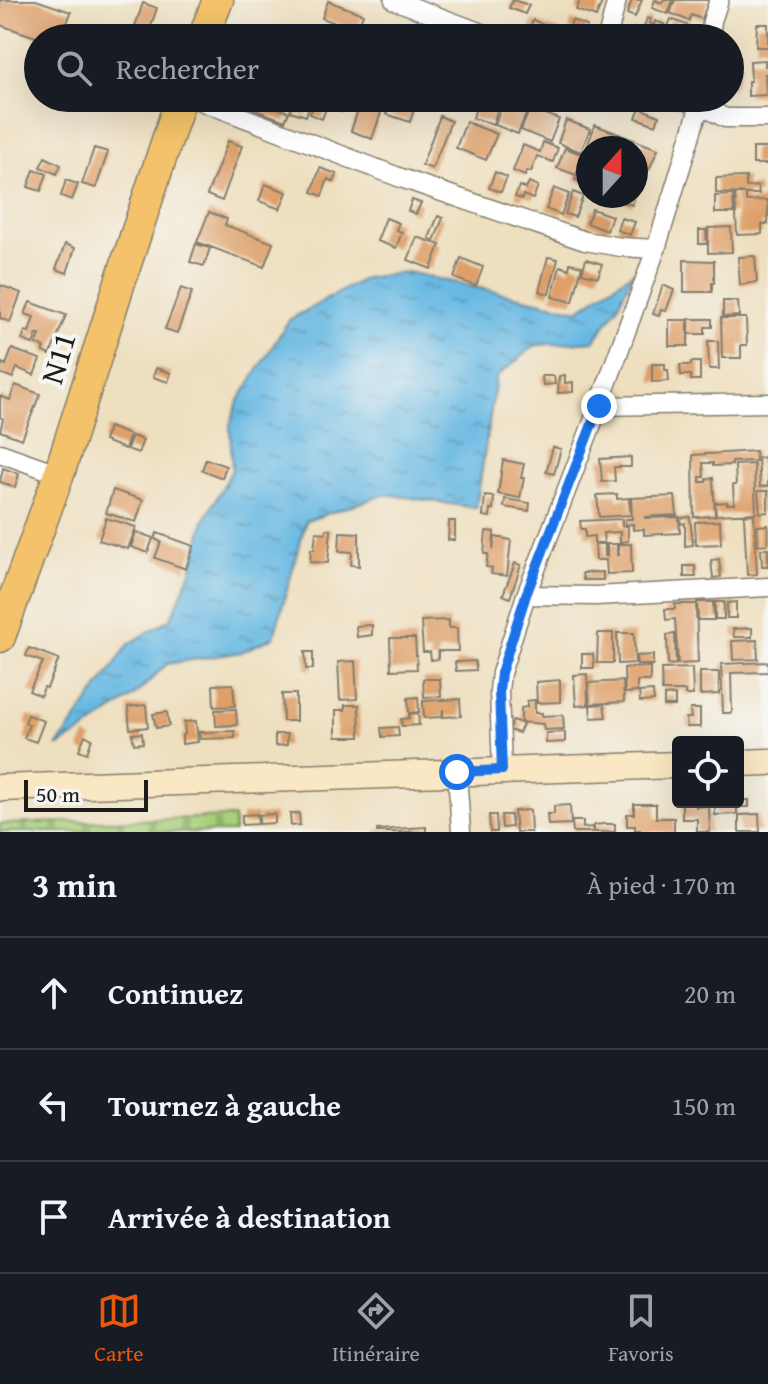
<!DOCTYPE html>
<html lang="fr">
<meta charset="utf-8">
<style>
body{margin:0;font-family:"Gentium Book Plus",serif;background:#242831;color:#f1f3f6}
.controls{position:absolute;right:24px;bottom:24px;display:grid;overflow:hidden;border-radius:8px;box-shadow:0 8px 32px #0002}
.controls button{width:72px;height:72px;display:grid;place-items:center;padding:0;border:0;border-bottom:2px solid #363941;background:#171b24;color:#f1f3f6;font:40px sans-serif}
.compass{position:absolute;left:576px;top:136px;width:72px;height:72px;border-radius:50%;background:#171b24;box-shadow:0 8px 32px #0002;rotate:21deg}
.scale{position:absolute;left:24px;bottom:20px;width:124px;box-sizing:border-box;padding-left:8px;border:4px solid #1c1c1c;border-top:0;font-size:22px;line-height:28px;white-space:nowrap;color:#1c1c1c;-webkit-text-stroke:6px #f6f6f2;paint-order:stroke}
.stop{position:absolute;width:24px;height:24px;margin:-18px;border:6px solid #1a73e8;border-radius:50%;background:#fff}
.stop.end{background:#1a73e8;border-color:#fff;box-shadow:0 2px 8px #0008}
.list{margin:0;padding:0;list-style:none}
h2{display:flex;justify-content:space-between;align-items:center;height:104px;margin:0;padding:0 32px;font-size:34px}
h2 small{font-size:26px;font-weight:400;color:#9ea1a6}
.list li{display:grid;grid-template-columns:52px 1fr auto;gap:24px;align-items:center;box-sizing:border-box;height:112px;padding:0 32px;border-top:2px solid #363941}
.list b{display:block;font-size:30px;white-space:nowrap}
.list em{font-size:26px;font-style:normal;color:#9ea1a6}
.icon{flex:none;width:44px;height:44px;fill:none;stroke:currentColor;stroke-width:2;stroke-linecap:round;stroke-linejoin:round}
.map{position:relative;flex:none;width:768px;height:832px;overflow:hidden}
.search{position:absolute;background:#171b24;box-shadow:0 8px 32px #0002;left:24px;right:24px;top:24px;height:88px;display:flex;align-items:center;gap:20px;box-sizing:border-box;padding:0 28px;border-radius:44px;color:#9ea1a6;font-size:30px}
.sheet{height:440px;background:#171b24}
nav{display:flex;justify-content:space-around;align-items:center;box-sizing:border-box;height:112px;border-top:2px solid #363941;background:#171b24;font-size:22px;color:#9ea1a6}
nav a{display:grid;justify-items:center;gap:4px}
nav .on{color:#ea580c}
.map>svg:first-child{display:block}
</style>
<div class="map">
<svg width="768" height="832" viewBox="0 0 768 832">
<defs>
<pattern id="cemetery-stones" width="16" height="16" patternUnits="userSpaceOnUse" patternTransform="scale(2)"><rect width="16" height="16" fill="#a8cf79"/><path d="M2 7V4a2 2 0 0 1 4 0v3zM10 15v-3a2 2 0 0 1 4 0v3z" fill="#90b168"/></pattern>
<pattern id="water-ripples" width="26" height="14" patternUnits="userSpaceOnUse" patternTransform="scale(2)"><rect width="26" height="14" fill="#66b8e2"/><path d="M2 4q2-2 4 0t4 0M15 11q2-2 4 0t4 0" fill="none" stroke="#5395b6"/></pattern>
</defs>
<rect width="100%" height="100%" fill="#f6f6f2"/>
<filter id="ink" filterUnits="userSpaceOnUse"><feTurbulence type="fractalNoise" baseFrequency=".0125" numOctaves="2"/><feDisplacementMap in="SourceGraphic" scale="16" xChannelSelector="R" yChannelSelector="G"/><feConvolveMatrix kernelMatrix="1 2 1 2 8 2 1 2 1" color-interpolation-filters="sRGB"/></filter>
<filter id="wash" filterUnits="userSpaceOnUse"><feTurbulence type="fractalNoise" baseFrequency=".006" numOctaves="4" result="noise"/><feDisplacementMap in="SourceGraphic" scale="32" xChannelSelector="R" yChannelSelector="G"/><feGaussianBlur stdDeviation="1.8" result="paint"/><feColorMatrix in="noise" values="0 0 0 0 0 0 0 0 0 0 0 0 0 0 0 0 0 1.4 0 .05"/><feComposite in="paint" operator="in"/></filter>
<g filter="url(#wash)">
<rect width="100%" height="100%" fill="#eedfbf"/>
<!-- cemetery -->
<path fill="url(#cemetery-stones)" stroke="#62764a" stroke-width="2" d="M234,817V832H0V824Z"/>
<!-- water -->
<path fill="url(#water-ripples)" stroke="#416a7f" stroke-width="2" d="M407,272L578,310L633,272L617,308L594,341L536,345L496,377L476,508L386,494L306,521L274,637L241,652L167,664L134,696L81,733L57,747L129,644L171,618L191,572L204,521L232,470L230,425L238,402L289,320L365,278Z"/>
<g id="blocks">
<!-- building -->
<path fill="#de9f67" d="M0,0H36L71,12L64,32L81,38H38V64L28,61L36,37L0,25Z
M513,0L529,5L525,14L509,8Z
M580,0H603L596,17L576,10Z
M632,0H642L635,17L627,14Z
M655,0L662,3L663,0H673L668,14L652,8Z
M675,0H709L702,19L691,15L689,21L670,13Z
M328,1L363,14L354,38H338L343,26L322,18Z
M143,3L157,8L147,38H131Z
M647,18L651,19L649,23L654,25L655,21L664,24L660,35L643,30Z
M671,19L697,29L694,38L664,37Z
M533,20L546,26L541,37L528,32Z
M572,20L587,26L584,35L569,29Z
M757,24H768V47H756Z
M547,26L561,31L558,38H543Z
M635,29L657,38H631Z
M765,60V66H768V74H765L766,95L748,96V81H751L750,61Z
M734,70L740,72L733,89L730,87V80Z
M242,98H252L248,112L239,108Z
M295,98H312L306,116L290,111Z
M316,98H348L342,112L327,106L322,119L310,114Z
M362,98H386L372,139L351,131Z
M391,98H403L416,103L410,122L386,114Z
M522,98L531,101L532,98L539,99L536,107L529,104L526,112L521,110L523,105L520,104Z
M504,99L516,104L513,111L515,110L526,114L518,134L495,125Z
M256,101L289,112L285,121L253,109Z
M477,103L498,108L493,124L473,118Z
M530,108L559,119L550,142L521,130Z
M640,108L659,116L656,125L636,118Z
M440,116L451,121L432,169L422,165Z
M566,120L590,129L581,152L558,143Z
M466,122L497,134L486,160L456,148Z
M595,125L658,149L649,170L636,165V148L587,147Z
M228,141L242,146L222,201L207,195Z
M543,142L558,148L553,162L537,156L531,172L527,171L525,176L513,171L523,145L540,152Z
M94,148L108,152L96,188L82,184Z
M565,148L584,155L576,175L557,168Z
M753,148H768V164H753Z
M45,157L61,165L57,174L40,167Z
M582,162L588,164V185L575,180Z
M320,168L337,174L334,182L328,179L322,196L312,192Z
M34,170L47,174L41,191L28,187Z
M495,172L507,177L501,192L489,188Z
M746,177V187L758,186L759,194L716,193V178Z
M66,180L78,184L72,200L61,196Z
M529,182L538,186L533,199L523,195L522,199L515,197L519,186L526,189Z
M265,184L287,192L280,209L259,201Z
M554,188L569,194L561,215L546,209Z
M573,192L583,196L575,217L565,214Z
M735,194H746V201L768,200V224H762V234L737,235Z
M733,195L734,213H715V196Z
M608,196H635L632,205Z
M412,200L421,203L416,214L408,211Z
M592,209L612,216L607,231L587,223Z
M209,212L227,219L225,225L273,243L264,267L197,242Z
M438,216L443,218L434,241L429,238Z
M386,218L399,223L396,230L402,232L396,248L377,241Z
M621,218L635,222L630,235L617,230Z
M731,227L732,252L708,253V228Z
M699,230H706L707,244H699Z
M417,237L440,245L431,269L408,260Z
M65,244L75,248L67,273L56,269Z
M196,244L210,248L204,266L190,262Z
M755,256L757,282L740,285L738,257Z
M548,257L558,259L549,294L539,291Z
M461,258L483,267L476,286L454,278Z
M586,259L602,264L598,277L582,273Z
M684,260L714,261V283H712V292H684Z
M570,263L582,266L573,302L552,297L560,266L569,269Z
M0,285L21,293L10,322L0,318Z
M663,285L674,290L666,311L661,310L659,316L653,314Z
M181,288L192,292L177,333L165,329Z
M723,301H738L739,316L723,317Z
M30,302L66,315L50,355L43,352L44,347L36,344L40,335L37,334L33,344L22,340L25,331L29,332L34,317L25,314Z
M721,318H746L747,345H741V358H722Z
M689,319H712V327H705V334H689Z
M669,320H688V346H669Z
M708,341H718L719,369H709Z
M12,349L40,359L34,375L17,368L13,378L0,373L2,363L6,365Z
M691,362H700V380H691V375H681L680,365H691Z
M652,364H665V370H668L669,381L652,382Z
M156,368L171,373L168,382L153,377Z
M565,375V383L573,382V392L558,393L559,376Z
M542,376H554L555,384L543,385Z
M15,385L40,394L22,439L0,431L3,419L0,417V396L10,400Z
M109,427L130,435L125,449L104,441Z
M132,436L143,440L138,453L127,449Z
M553,447L561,449L554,474L546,472Z
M755,451L756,461L732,462V465L713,466V463H703L704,477H700V482H706V479L713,478L715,516L694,517L693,455Z
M631,457V467H614L615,481L602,482L600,459Z
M768,457V486L760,487L758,458Z
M206,459L226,466L222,478L202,470Z
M503,460L524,464L521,478H524L520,498L498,494Z
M754,464L756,513L716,515L715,503L727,502V504H734L733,485H736L735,465Z
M3,468L19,474L15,487L0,482Z
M113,490L143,500L136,522L106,513Z
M758,491H768V512L760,513Z
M617,494V499L629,498L631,515L599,517L597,495Z
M485,496L494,497L493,509H490V517L483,516Z
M675,496L677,515L645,517V518L679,517L680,533L644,535V529L633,530V524L625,525V519H632L631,498Z
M505,499L530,503L529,511L504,507Z
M754,514L757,574L747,575L744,515Z
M690,517L693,545L685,546V523L681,524L680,518Z
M106,518L136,527L128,549L99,540Z
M622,519V526H628V541L620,542V532L603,533L604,543H594V536L585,537V529H581L580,521Z
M449,521H455V540H448Z
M720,521L721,544L696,545L695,522Z
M768,525V544L758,545L757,526Z
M326,529L331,530L328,563L310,562L311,549H314L316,532L326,533Z
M486,531L494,532L493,550L495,537L511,540L507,576L491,574L492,568L486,567L488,554H484Z
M136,532L153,538L148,553L131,547Z
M340,532L359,533V566L351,565L352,552L339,551Z
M157,533L194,546L186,569L155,558L161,542L155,539Z
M595,544H605V556H607V544H617V555H619L618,544H631L632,573L607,574L606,560H596Z
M768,548V566H762L761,549Z
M719,559L721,577L713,578L711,560Z
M515,563L521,565L510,598L503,595Z
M684,566H695L696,577H684Z
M603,572V580H583L582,573Z
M697,602H713L714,620H698Z
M715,602H724V619H715Z
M736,602V618H727V603Z
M675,604H696L698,663L678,664L675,619L666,620L665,609H675Z
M449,620V628H457L458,651H438V659L431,660L430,652H423L421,621Z
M372,625V635L357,637L356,626Z
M752,628V637H734L733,629Z
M598,633H613V663H597Z
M617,633H634L635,663L618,664Z
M675,634L676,664L668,665L667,635Z
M390,638H415L417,669L391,670Z
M757,640L758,659L733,660L732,641Z
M29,648L59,659L47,688L44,687L41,696L29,691L43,662L26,656Z
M305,652H313V669H306Z
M582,654H593L594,668H582Z
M653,655V665H637L636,656Z
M355,661L357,699L340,700L338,662Z
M475,661L476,670L456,671L455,662Z
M768,662V672L731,673L732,713H723L721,664Z
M650,667V681H637V692L625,693L624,668Z
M692,668L693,695H685V691H662L661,669Z
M700,672H719V694L700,695Z
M587,674L588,705L576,706L574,675Z
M423,679H440L441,696L424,697Z
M560,680V702L537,703L536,682Z
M623,681L624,702L590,704L588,683Z
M233,684L235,706L214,707L213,685Z
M653,691L654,701L640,702L639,692Z
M282,694H296V721H283Z
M675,695V706H664V696Z
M418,697L419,712L409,713L408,698Z
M460,699L461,716L443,717V709L442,717L424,718L423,701Z
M535,700V713H542V716L563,715L564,729L544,730L543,724L521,722V708L527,707V701Z
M604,704L606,717L591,718L590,705Z
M146,705L148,727L130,729L128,707Z
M345,705H359L360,737H336V710H345Z
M236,709L237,725L216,726L215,710Z
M690,709H700V727H687L686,718H691Z
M167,712L169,726L156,728L153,714Z
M418,713L419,725L402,726L401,719L409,718V714Z
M28,715L44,721L36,742L24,738L29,725L25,723Z
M513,720L523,724L519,733L509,730Z
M196,721L198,742L182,744V735L185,734L184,722Z
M398,727L399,736L382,737L381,728Z
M235,731V738L200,739L199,732Z
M565,732V742L546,743V733Z
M142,733L143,743L134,744L132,734Z
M275,734H287V745L275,746Z
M85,735L92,739L87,753L79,750Z
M738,800H749V807H737V814L715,815V802H738Z
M682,802H696V807L709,806L710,832H697V819H682Z
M634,804H656V818H674V832H640V830H635V826H627V814H634Z
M570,805L571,824L548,825L547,814H554V806Z
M530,810L531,832H516L514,811Z
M299,813L300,825L291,826L290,814Z
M257,814L258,824L242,825V815Z
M275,814V823L259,824V815Z
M759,814L760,832H739V815Z
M489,815H496L497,832H490Z
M501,815H511L512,827L502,828Z
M572,821H583V828L592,827L593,832H573Z
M604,824H615V832H594V825Z
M426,827V832H377V830Z"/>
</g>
</g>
<g filter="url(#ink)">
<use href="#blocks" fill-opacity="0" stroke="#857e6e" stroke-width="2"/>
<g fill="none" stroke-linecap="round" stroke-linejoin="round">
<!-- street casing -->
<g stroke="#857e6e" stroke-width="21">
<path id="street" d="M394,0L495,38
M607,38L617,0
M710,38L712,21L719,0
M193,98L401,178L585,241L621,247L656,249
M676,98L701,105L725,118H768
M599,406L768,403
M0,453L59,474
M526,595L595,596L768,587
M502,770L499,691L501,673L526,595L599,406L656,249L702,98
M457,772L461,832"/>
</g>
<!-- secondary casing -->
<g stroke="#857e6e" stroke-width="29">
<path id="secondary" d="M738,763L768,762
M0,788L678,765"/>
</g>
<!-- primary casing -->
<g stroke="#857e6e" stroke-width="33">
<path id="primary" d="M203,38L218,0
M0,637L59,474L120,282L181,98"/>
</g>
<!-- street -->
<use href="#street" stroke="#fff" stroke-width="18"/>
<!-- secondary -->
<use href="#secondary" stroke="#fae7c3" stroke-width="26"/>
<!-- primary -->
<use href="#primary" stroke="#f3c26a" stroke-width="30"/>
</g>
</g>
<g fill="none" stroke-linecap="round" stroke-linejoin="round" filter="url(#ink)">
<!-- route -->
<path stroke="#1a73e8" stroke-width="10" d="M457,772L502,770L499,691L501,673L526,595L599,406"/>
</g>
<g text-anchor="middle" stroke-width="8" stroke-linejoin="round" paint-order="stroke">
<!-- street labels -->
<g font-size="32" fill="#1c1c1c" stroke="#f6f6f2">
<text transform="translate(58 358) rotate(-73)" y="11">N11</text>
</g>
</g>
</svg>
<div class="controls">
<button><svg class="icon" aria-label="locate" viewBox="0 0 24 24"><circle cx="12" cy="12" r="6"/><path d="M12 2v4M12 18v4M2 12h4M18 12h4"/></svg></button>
</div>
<svg class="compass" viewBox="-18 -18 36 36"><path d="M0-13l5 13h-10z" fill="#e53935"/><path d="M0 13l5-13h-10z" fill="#9ea1a6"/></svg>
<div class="scale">50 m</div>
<div class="stop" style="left:457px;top:772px"></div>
<div class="stop end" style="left:599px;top:406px"></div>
<div class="search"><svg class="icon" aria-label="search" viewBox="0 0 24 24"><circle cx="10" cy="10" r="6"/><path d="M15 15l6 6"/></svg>Rechercher</div>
</div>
<section class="sheet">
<h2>3 min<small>À pied · 170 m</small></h2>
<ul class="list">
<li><svg class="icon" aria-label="ahead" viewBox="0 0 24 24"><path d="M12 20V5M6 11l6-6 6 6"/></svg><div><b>Continuez</b></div><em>20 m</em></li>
<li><svg class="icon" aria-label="left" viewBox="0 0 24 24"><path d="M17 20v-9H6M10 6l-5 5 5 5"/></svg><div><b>Tournez à gauche</b></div><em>150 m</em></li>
<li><svg class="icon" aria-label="arrive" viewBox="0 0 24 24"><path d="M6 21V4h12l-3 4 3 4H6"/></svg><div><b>Arrivée à destination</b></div></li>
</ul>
</section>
<nav>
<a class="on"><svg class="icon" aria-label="map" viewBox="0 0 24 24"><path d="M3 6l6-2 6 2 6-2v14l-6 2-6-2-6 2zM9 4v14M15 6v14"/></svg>Carte</a>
<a><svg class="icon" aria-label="directions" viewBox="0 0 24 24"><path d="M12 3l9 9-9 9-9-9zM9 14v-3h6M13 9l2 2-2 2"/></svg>Itinéraire</a>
<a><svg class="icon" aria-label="saved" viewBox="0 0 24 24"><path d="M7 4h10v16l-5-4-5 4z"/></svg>Favoris</a>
</nav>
